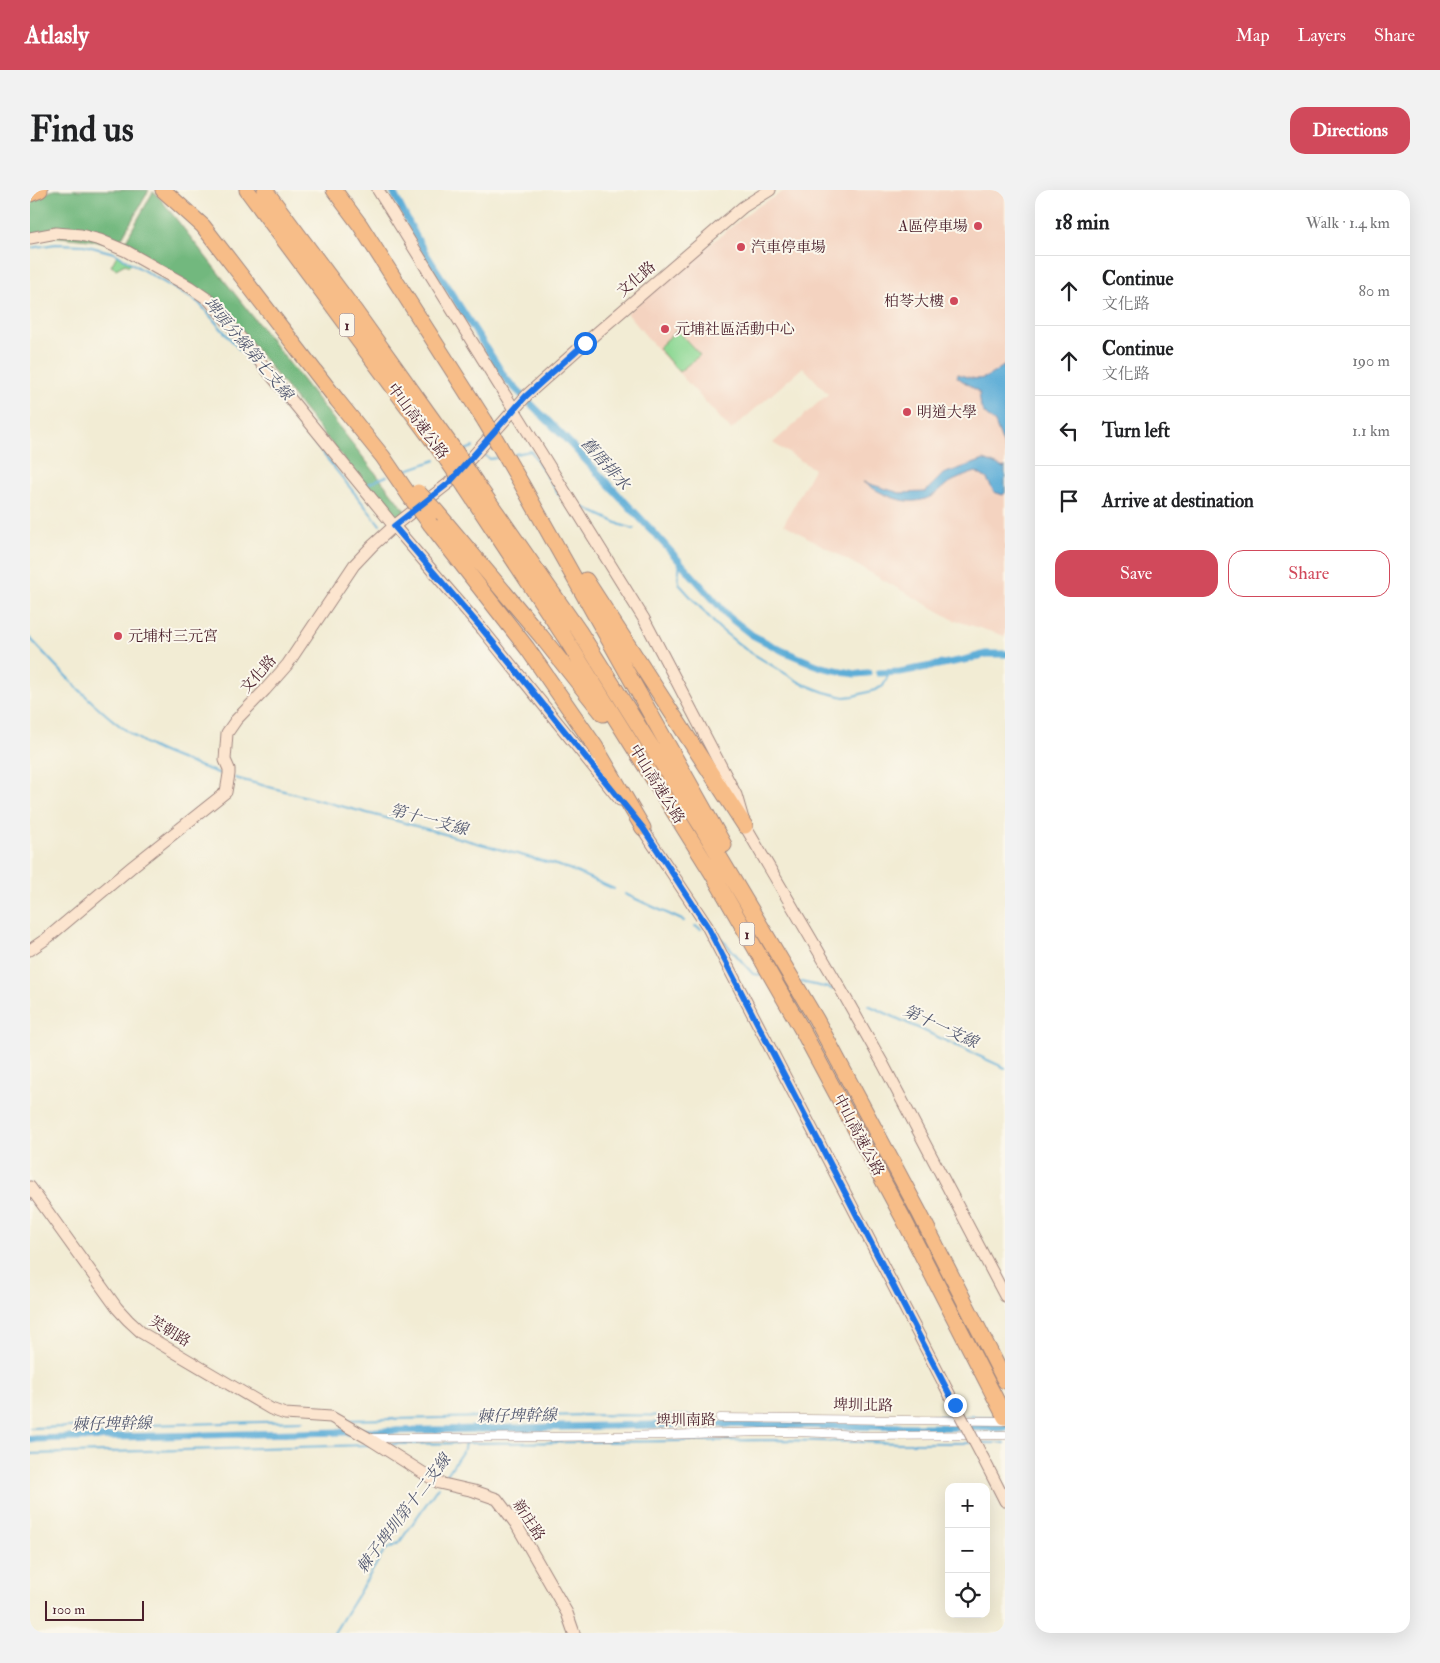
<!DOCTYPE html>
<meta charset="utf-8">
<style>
body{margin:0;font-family:"IM FELL Double Pica","Noto Serif TC",serif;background:#f2f2f2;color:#202124}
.controls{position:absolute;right:15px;bottom:15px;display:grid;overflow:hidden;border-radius:10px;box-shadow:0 5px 20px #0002}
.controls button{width:45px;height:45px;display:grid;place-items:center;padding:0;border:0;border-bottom:1px solid #e0e0e0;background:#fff;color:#202124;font:25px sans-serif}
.scale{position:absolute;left:15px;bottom:12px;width:99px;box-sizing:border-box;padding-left:5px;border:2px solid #4a1f2b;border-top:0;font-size:14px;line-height:18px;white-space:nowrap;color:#4a1f2b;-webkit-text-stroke:4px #fbf7ec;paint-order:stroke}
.stop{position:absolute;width:15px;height:15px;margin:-11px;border:4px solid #1a73e8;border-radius:50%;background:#fff}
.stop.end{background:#1a73e8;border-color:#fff;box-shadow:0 1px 5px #0008}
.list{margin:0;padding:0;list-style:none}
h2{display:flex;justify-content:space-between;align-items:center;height:65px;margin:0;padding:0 20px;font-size:21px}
h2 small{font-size:16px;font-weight:400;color:#757577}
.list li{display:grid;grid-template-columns:32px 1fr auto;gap:15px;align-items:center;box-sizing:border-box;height:70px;padding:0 20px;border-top:1px solid #e0e0e0}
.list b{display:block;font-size:19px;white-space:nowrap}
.list p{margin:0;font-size:16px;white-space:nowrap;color:#757577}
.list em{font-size:16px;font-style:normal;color:#757577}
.actions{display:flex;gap:10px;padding:15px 20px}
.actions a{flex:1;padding:11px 0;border:1px solid #d1495b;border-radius:15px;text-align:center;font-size:18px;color:#d1495b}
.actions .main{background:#d1495b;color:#fff}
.icon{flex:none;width:28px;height:28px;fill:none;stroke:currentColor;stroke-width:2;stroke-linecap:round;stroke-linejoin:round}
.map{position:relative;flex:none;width:975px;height:1443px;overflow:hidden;border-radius:15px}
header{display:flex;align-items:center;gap:30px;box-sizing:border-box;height:70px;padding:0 25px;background:#d1495b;color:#fff}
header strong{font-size:24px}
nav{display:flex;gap:28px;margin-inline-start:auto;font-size:18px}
.intro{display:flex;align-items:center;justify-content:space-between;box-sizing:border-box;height:120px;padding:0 30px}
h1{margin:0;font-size:35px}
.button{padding:12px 22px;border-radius:15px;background:#d1495b;color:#fff;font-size:18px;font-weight:700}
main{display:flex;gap:30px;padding:0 30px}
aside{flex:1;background:#fff;border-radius:15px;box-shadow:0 5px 20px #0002}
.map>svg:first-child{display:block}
</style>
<header>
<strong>Atlasly</strong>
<nav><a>Map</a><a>Layers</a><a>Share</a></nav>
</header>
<div class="intro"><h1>Find us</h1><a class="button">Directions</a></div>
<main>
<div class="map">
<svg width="975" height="1443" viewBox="0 0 975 1443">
<rect width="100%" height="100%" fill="#fbf7ec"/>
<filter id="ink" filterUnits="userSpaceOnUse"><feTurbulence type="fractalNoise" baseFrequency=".02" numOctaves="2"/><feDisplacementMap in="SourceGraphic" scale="10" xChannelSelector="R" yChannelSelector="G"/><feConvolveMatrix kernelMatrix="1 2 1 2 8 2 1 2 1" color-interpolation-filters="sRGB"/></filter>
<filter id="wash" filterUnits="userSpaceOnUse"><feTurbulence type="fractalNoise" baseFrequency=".0096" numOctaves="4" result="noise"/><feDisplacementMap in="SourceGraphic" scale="20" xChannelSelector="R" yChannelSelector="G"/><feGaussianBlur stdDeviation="1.12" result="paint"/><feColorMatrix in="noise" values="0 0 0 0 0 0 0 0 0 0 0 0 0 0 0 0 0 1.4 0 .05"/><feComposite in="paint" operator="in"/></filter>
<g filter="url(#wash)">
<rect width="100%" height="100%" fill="#f2ecd4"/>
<!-- built -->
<path fill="#f4d3c0" d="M756,0H975V446L924,430L754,334L784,279L743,253L798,204L773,177L701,240L626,158L597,123L723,19Z"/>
<!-- green -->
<path fill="#8ed894" stroke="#6c7c60" d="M87,65L101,73L99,76L95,74L86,79L81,76Z
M647,140L670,165L649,182L628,158Z"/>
<!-- forest -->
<path fill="#72b87e" stroke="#5e6c54" d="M24,0H119L89,53L0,44V9Z
M123,2L129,7L143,25L376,322L365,331L274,220L210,138L187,114L93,56Z"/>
<!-- water -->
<path fill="#5dadd7" stroke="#546681" d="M975,175V259L965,233L955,224L951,218L949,202L927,187L928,184C953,193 954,189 975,175Z
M954,270L974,278L975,276V303L973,305L964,302L957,289L946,282C936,285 926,289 917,294C912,298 907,303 902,306C878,319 853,305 833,292L870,303L895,302L913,284Z"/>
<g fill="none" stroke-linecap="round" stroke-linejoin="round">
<!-- stream -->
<path stroke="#5dadd7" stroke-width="2" d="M0,58L26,54L54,55L84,63L169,113L215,166L350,335
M433,261L443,257
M453,264L460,269L466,268
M485,264L501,261L529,305L532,307
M371,282L406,270
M338,294L357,286
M549,315L591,335L604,339
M621,344L627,346
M650,372L648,388L650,395L689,438L715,459L771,493L794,502L814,507L824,506L845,500L853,496L860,482
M0,448C33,484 79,534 122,557C144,568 170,576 193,585
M205,588L371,632L516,672L539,679L584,699
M595,704L654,731
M665,736L671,739
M692,749L723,784L731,785
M771,792L803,799
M825,809L826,810
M838,815L975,878
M890,1226H925
M935,1226L968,1227
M315,1230L557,1225L688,1226
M0,1238L273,1231
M950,1253H975
M357,1254L747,1250L871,1253H940
M0,1264L340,1255
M414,1289L434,1259L435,1252
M304,1443L355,1360L369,1353L408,1297"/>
<!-- canal -->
<path stroke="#5dadd7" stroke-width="7" d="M362,0L391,56L476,189L535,248L627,346L699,427L722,445L753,461L791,477L825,484L838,483
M849,483L870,482L934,470L956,464H975
M0,1249L667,1234L975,1238"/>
</g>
</g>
<g filter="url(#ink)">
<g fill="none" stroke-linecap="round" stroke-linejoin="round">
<!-- street casing -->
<g stroke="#9e8680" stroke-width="9">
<path id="street" d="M690,1228L975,1231
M340,1248C438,1248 537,1247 636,1245C700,1243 768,1239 833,1246L975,1245"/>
</g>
<!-- secondary casing -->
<g stroke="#9e8680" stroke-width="13">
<path id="secondary" d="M348,0L614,429L706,605L715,636L810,798L853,874L975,1106
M0,48L26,43L51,45L70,50L96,61L160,97L179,110L192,125L364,336L453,440L590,610
M608,632L677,736L925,1215
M0,760L16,749L103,676L196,602L199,584V579L195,570L197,543L206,530L235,500L257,475L324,375L342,356L364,336L419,293L498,204L555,153L713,17L740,0
M0,997L87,1118L98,1130L112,1143L241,1219L255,1224L301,1227L338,1248L409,1293L444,1301L467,1309L486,1334L537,1423L544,1443
M953,1268L975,1311"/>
</g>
<!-- highway casing -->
<g stroke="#9e8680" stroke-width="17">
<path id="highway" d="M133,0L173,36L307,210L353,267L381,308
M217,0L417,270
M235,0L325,121L425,261
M304,0L330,35L455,231
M0,4L10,0
M469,255L491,293L694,655
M446,293L549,441L670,634L786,829L889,1022L975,1191
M436,298L536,449L682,683L771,838L873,1028L975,1227
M406,321L511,446L573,524
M401,335L497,458L565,556L613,638
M556,390L715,636"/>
</g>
<!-- street -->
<use href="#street" stroke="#fff" stroke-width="8"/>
<!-- secondary -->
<use href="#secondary" stroke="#fce5cf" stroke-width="11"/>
<!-- highway -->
<use href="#highway" stroke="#f7bd88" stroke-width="15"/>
<!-- secondary-bridge casing -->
<g stroke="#9e8680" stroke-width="13" stroke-linecap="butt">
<path id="secondary-bridge" d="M925,1215L953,1268"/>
</g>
<!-- highway-bridge casing -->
<g stroke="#9e8680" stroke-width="17" stroke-linecap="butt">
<path id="highway-bridge" d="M455,231L469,255
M425,261L446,293
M417,270L436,298
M388,302L406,321
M381,308L401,335"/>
</g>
<!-- secondary-bridge -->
<use href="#secondary-bridge" stroke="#fce5cf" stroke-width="11"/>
<!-- highway-bridge -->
<use href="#highway-bridge" stroke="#f7bd88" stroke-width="15"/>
</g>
</g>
<g fill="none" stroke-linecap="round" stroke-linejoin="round" filter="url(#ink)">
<!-- route -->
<path stroke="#1a73e8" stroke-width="6" d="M555,153L496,206L419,293L364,336L453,440L613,638L677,736L925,1215"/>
</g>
<!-- markers -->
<g fill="#d1495b" stroke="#fbf7ec" stroke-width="2">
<circle cx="948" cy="36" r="5"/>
<circle cx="711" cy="57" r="5"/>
<circle cx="924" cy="111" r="5"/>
<circle cx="635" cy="139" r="5"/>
<circle cx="877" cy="222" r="5"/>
<circle cx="88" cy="446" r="5"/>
</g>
<g text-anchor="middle" stroke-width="4" stroke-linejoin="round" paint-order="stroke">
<!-- shield labels -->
<g fill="#fbf7ec" stroke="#7f6065" stroke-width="1">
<rect x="309.5" y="123.5" width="15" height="23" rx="4"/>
<rect x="709.5" y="732.5" width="15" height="23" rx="4"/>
</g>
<g font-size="14" font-weight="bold" fill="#4a1f2b">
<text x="317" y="140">1</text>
<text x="717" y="749">1</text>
</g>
<!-- poi labels -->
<g font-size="15" fill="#4a1f2b" stroke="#fbf7ec" text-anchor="start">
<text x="938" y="41" text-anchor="end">A區停車場</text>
<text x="721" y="62">汽車停車場</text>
<text x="914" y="116" text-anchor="end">柏苓大樓</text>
<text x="645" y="144">元埔社區活動中心</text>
<text x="887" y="227">明道大學</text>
<text x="98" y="451">元埔村三元宮</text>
</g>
<!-- street labels -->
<g font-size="15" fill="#4a1f2b" stroke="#fbf7ec">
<text transform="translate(606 89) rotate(-41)" y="5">文化路</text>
<text transform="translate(388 231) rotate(53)" y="5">中山高速公路</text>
<text transform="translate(228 484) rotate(-48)" y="5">文化路</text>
<text transform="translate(627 594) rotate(58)" y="5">中山高速公路</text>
<text transform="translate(829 945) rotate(62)" y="5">中山高速公路</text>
<text transform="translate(140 1141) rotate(31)" y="5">芙朝路</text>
<text transform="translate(833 1215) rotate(1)" y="5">埤圳北路</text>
<text transform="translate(656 1230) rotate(-1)" y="5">埤圳南路</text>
<text transform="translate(499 1330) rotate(57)" y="5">新庄路</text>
</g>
<!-- water labels -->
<g font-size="16" font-style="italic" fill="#525870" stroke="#fbf7ec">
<text transform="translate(219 158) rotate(50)" y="6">埤頭分線第七支線</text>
<text transform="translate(576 273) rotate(48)" y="6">舊厝排水</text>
<text transform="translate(399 629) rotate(15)" y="6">第十一支線</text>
<text transform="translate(911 836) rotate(25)" y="6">第十一支線</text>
<text transform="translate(487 1225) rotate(-1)" y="6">棘仔埤幹線</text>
<text transform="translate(82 1233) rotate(-1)" y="6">棘仔埤幹線</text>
<text transform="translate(373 1323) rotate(-53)" y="6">棘子埤圳第十二支線</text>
</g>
</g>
</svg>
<div class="controls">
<button>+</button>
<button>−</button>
<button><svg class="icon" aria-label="locate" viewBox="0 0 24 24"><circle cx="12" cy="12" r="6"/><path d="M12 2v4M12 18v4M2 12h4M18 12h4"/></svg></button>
</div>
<div class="scale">100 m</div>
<div class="stop" style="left:555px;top:153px"></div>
<div class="stop end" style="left:925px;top:1215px"></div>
</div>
<aside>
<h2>18 min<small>Walk · 1.4 km</small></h2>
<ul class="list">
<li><svg class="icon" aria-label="ahead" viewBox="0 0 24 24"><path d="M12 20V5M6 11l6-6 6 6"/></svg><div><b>Continue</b><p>文化路</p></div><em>80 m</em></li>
<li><svg class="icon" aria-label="ahead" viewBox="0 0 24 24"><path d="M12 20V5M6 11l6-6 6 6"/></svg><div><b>Continue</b><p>文化路</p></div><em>190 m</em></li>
<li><svg class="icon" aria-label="left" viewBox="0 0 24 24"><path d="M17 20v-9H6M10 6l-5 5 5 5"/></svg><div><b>Turn left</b></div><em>1.1 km</em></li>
<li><svg class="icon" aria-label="arrive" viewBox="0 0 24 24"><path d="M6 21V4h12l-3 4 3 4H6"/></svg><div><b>Arrive at destination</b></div></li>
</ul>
<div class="actions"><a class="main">Save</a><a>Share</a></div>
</aside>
</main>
